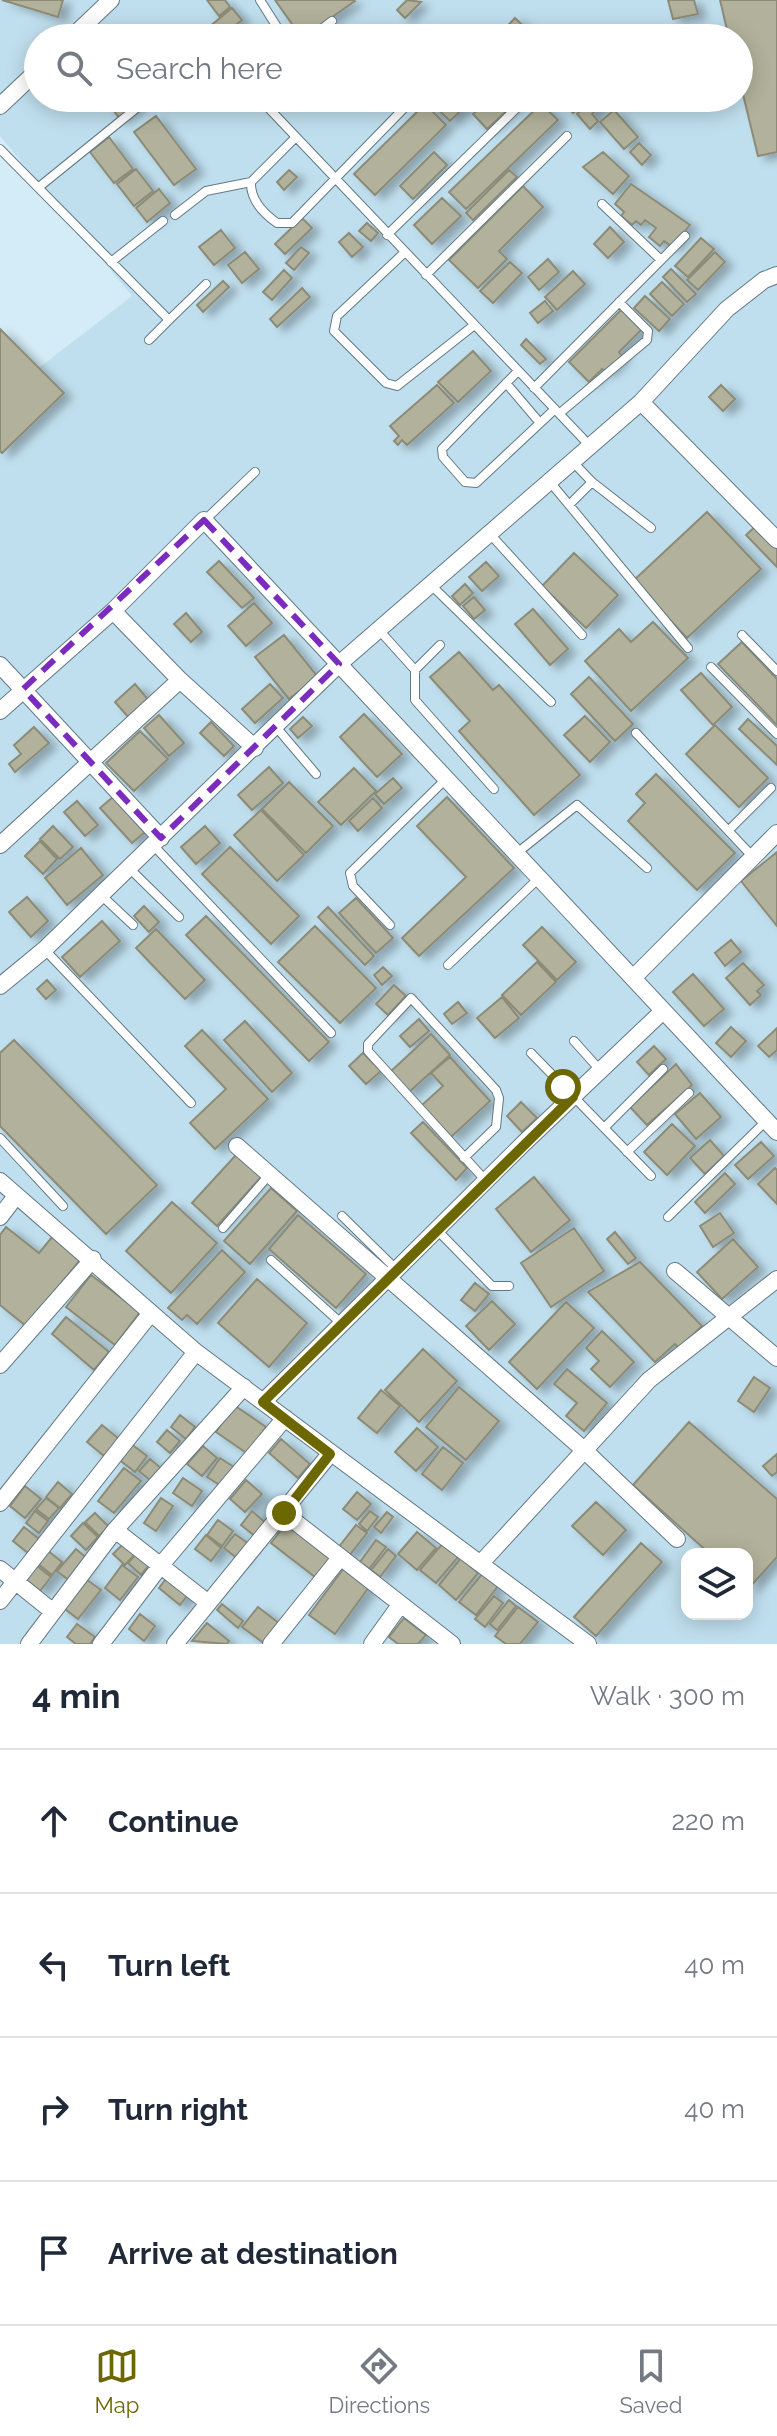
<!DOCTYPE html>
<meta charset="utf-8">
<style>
body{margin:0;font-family:Raleway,sans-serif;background:#f6f6f7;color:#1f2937}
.controls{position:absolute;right:24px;bottom:24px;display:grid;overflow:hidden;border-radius:16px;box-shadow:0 4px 20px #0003}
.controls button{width:72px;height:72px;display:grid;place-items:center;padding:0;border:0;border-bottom:2px solid #e0e1e3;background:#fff;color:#1f2937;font:40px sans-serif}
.stop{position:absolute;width:24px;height:24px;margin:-18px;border:6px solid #6d6700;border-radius:50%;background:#fff}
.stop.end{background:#6d6700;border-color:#fff;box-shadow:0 2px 8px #0008}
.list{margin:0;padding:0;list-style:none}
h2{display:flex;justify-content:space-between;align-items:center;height:104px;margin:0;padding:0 32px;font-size:34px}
h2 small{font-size:26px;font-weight:400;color:#747a83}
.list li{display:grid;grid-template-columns:52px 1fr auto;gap:24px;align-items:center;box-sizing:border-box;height:144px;padding:0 32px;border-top:2px solid #e0e1e3}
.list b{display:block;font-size:30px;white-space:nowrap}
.list em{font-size:26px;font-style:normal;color:#747a83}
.icon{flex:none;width:44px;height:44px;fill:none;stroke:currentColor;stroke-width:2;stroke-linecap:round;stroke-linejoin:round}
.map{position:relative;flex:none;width:777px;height:1644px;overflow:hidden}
.search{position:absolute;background:#fff;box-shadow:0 4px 20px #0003;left:24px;right:24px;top:24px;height:88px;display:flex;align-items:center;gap:20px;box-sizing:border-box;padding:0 28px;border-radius:44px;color:#747a83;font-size:30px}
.sheet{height:680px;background:#fff}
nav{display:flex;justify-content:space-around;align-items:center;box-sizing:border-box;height:112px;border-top:2px solid #e0e1e3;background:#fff;font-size:22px;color:#747a83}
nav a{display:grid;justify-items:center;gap:4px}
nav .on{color:#6d6700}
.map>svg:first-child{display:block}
</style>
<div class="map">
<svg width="777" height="1644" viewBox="0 0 777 1644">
<defs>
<filter id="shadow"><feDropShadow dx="8" dy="4.5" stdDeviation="4" flood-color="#0004"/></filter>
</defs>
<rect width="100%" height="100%" fill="#d4ecf7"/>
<!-- built -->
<path fill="#c0dfee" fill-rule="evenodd" d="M0,0H777V1644H0V398L132,296L0,136ZM38,38H739V98H38ZM687,1554H747V1614H687Z"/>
<!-- building -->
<path fill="#b2b29c" stroke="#8c8b77" stroke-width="2" filter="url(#shadow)" d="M2,0H63L58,17Z
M207,0H225L230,7L219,16Z
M275,0H354L355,1L302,38Z
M407,0L421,2L405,18L397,10Z
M668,0H694L698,14L673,19Z
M720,0H777V152L758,156L739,78V38H729Z
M232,8L242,20L219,38L209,27Z
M515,18L536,38H496Z
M104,98H134L139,104L120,119Z
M430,98H474L450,121L428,100Z
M491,98H521L487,129L473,114Z
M560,98H588L589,99L573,113Z
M594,98L606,101L592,114L598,121L590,129L577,114Z
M425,104L446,125L375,195L354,174Z
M541,104L558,120L466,209L449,192Z
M614,110L638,137L624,149L600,122Z
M156,116L196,169L174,185L134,132Z
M109,137L133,169L114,183L90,152Z
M639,143L651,155L642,165L630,152Z
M434,152L447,165L413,199L400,186Z
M603,152L629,176L613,194L583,167Z
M136,169L153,191L134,206L117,184Z
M289,170L297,177L284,190L277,182Z
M509,170L517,177L473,220L466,213Z
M631,184L690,225L672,247L664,241L660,246L649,237L656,228L645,220L641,225L636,221L632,225L621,216L624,212L615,204Z
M523,186L543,207L499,251L507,259L478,288L449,260Z
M159,189L170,203L147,222L136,208Z
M442,198L461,216L432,244L414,225Z
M302,218L312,228L285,254L275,244Z
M367,223L378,233L371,241L359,231Z
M610,227L624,242L608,258L594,244Z
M221,230L235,248L214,265L199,247Z
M349,233L363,247L352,257L339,242Z
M701,238L714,249L688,277L675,266Z
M301,247L309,253L294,270L286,263Z
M245,252L259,269L242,283L228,265Z
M715,252L725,262L698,290L687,280Z
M548,259L559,272L539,290L528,277Z
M510,262L522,273L493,303L480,291Z
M671,269L696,294L687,302L663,277Z
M284,270L292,278L272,300L263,292Z
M573,271L585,284L557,310L545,297Z
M223,281L229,287L203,312L197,305Z
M662,282L684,304L672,316L650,294Z
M302,288L310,297L277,327L270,319Z
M645,296L670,319L659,331L634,308Z
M545,301L553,311L538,323L530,313Z
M623,308L643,328L619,352L622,356L607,372L602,369L589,382L569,362Z
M0,329L64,393L2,453L0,451Z
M526,339L546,359L540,364L521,345Z
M473,351L491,371L458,402L438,382Z
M437,385L454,403L407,445L402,440L398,445L394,441L399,436L390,426Z
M721,385L735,399L723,411L709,397Z
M707,512L761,569L687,638L633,581Z
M757,525L777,546V567L746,535Z
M574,553L618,595L586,628L542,586Z
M219,561L254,598L242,608L207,572Z
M486,562L499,576L482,591L469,577Z
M465,584L473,593L460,605L452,596Z
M474,597L485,610L474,619L463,606Z
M254,603L272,623L246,646L228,626Z
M533,609L568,649L550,665L515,624Z
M186,613L202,632L191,642L174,624Z
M653,622L688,658L631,711L585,661L619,629L631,642Z
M284,635L318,677L289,699L255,657Z
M742,642L777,679V725L718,664Z
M459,652L493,690L499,685L580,775L534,815L459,731L470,721L430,677Z
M701,673L732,707L713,725L681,690Z
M589,677L633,724L615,741L571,694Z
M135,684L150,702L130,719L115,702Z
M270,684L283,698L255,723L242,709Z
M364,714L402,754L377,777L340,737Z
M159,715L184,743L169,756L144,728Z
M585,716L610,742L590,762L564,735Z
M303,717L312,726L298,738L290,729Z
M748,719L777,746V765L739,729Z
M211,722L234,746L224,756L200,733Z
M715,725L768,778L739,807L686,754Z
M34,727L49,743L15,772L9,764L21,754L14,745Z
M140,731L168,759L134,791L106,763Z
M269,767L283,783L252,810L238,795Z
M354,768L376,791L341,825L318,802Z
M656,774L735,853L697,890L628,821L645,803L636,794Z
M393,778L402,788L384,804L375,794Z
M289,782L333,826L306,853L262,809Z
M113,797L145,832L132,843L100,808Z
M447,797L514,868L419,956L402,938L466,877L417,826Z
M373,798L382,808L358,831L349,821Z
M77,801L98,825L85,836L64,812Z
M261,810L304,855L277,881L234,835Z
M53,826L73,847L60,859L40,839Z
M205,826L220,843L196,864L181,847Z
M40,841L57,859L43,874L25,856Z
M230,847L299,916L271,944L202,874Z
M81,848L103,875L67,905L45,878Z
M777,852V926L741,881Z
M27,897L48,921L31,937L9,912Z
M356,898L393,938L376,953L339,913Z
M144,906L159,922L149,932L134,916Z
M328,907L374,956L365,965L318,917Z
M206,916L329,1042L309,1061L186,935Z
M102,921L120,941L80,977L62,957Z
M315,926L376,988L340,1023L278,962Z
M542,927L576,962L557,980L523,945Z
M156,929L205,980L185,999L136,948Z
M731,940L741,952L725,966L715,953Z
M537,962L556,982L521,1015L502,995Z
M743,963L764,985L757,991L761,995L750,1005L726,978Z
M383,967L392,976L382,985L374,975Z
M693,974L724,1009L704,1026L673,992Z
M47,980L56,990L46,999L37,989Z
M394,985L406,996L388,1015L376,1004Z
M502,997L519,1018L495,1038L477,1018Z
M458,1002L467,1013L452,1024L444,1014Z
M419,1019L429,1031L410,1047L400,1036Z
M245,1021L292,1073L272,1092L224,1040Z
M731,1027L746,1041L731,1057L716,1043Z
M777,1028V1050L769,1057L758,1046Z
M202,1030L268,1099L215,1149L190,1123L226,1089L185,1046Z
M431,1034L450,1055L408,1093L389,1073Z
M14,1040L157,1185L106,1234L0,1126V1053Z
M654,1046L666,1059L649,1075L637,1062Z
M363,1053L381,1071L366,1084L349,1066Z
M450,1057L490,1101L451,1137L422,1105L443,1086L431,1073Z
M676,1064L692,1085L647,1125L630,1107Z
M700,1093L721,1117L696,1139L675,1114Z
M521,1102L537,1118L522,1132L507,1116Z
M423,1122L467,1168L456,1180L411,1133Z
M672,1124L695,1146L667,1175L644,1152Z
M710,1140L724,1156L705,1174L690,1158Z
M761,1142L774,1156L748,1179L735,1165Z
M236,1155L261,1177L217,1226L192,1203Z
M775,1168L777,1170V1204L758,1184Z
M725,1173L735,1184L705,1213L695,1202Z
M534,1177L570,1220L531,1252L496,1209Z
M271,1188L297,1211L250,1264L224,1241Z
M172,1202L217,1243L171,1293L126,1251Z
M720,1213L734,1233L713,1247L700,1226Z
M298,1215L366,1274L336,1308L269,1249Z
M6,1227L39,1253L53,1236L81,1259L26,1326L0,1305V1235Z
M574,1228L604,1271L551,1307L521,1263Z
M615,1232L636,1258L628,1264L607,1239Z
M733,1239L758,1267L722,1299L697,1272Z
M222,1250L245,1272L197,1324L187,1315L182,1320L168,1308Z
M640,1262L702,1326L679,1348L675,1344L655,1362L588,1292Z
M91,1275L140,1312L115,1345L66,1307Z
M257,1279L307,1323L269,1367L218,1323Z
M475,1283L489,1294L475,1311L461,1300Z
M492,1301L515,1324L489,1350L466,1326Z
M566,1302L594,1328L537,1389L509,1362Z
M66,1317L109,1352L94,1370L52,1334Z
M602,1331L634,1362L610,1387L591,1369L599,1361L586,1348Z
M423,1349L457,1381L419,1422L385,1390Z
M567,1369L607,1403L584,1431L566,1416L577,1403L554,1384Z
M754,1377L770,1388L754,1412L738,1401Z
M459,1387L499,1421L466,1460L426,1427Z
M381,1390L400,1406L377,1433L358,1418Z
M234,1405L266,1427L248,1454L216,1432Z
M180,1415L195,1427L186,1439L171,1427Z
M689,1422L777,1499V1557L749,1588L747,1554H710L633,1485Z
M102,1425L119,1439L104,1456L87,1442Z
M417,1428L438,1447L416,1471L395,1452Z
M167,1430L180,1441L170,1453L157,1442Z
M281,1439L310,1464L298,1478L269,1453Z
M130,1443L147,1456L135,1472L117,1458Z
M203,1446L217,1458L202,1476L187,1464Z
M443,1447L463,1463L442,1490L422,1474Z
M777,1454V1472L772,1476L763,1466Z
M220,1458L234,1467L221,1486L207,1477Z
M150,1459L162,1469L151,1481L139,1471Z
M124,1468L141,1481L114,1513L98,1501Z
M183,1478L202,1491L192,1506L173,1493Z
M246,1480L262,1494L245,1512L230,1499Z
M58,1482L72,1494L60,1508L46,1497Z
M25,1486L41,1499L25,1518L10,1506Z
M357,1492L371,1504L357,1520L343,1509Z
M46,1498L59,1508L49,1519L36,1509Z
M161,1498L173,1506L156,1531L144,1523Z
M596,1502L626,1530L603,1555L572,1526Z
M35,1511L48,1521L39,1533L26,1523Z
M252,1511L267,1524L256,1537L241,1525Z
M370,1511L378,1517L367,1531L359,1524Z
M387,1512L393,1517L381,1533L374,1527Z
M95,1513L109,1527L99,1536L85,1522Z
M218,1520L233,1531L222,1546L207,1535Z
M83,1523L98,1537L86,1550L71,1536Z
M286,1524L330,1558L315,1577L271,1543Z
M356,1525L367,1533L349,1556L338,1548Z
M24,1527L39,1539L28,1553L13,1541Z
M417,1532L436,1548L417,1570L398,1554Z
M235,1534L249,1544L238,1559L224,1548Z
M206,1535L221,1548L211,1561L195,1549Z
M376,1540L386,1547L369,1569L360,1562Z
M125,1542L137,1552L125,1565L113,1554Z
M443,1543L459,1556L436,1583L420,1570Z
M641,1543L662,1562L596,1636L574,1617Z
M76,1549L89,1560L71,1582L57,1571Z
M388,1549L396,1556L380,1577L371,1570Z
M47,1550L62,1562L52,1575L37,1563Z
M138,1552L151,1563L141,1575L128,1563Z
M461,1558L478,1573L456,1600L439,1585Z
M36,1565L51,1577L40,1591L25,1579Z
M122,1565L138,1577L120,1600L105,1588Z
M344,1568L369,1587L335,1634L309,1615Z
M482,1574L498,1586L476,1615L459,1602Z
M168,1576L190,1592L180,1605L159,1588Z
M83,1577L101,1590L78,1619L61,1606Z
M494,1596L503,1603L485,1627L475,1619Z
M509,1600L516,1606L497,1630L490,1624Z
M222,1604L243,1621L238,1628L217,1610Z
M258,1607L280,1624L265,1644L242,1627Z
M518,1607L538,1622L520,1644H506L495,1636Z
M140,1614L155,1626L144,1641L129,1629Z
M404,1618L426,1635L418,1644H398L389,1637Z
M207,1623L229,1641L227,1644L192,1641Z
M77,1624L95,1637L90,1644H76L67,1637Z"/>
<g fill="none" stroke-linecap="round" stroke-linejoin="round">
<!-- lane casing -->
<g stroke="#637882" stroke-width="10">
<path id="lane" d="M260,0L284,38
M310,38L332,21
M259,98L590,446
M294,139L251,182C250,200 263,213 277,223H292L414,98
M0,149L169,320L206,284
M39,187L149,98
M602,204L661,260
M175,215L206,191L251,182
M387,235L527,98
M404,253L337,316L334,331L386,383L397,386L473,326
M111,262L163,221
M426,275L567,136
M149,340L169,320
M518,371L442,449L443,457L465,482L476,483L555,409
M506,383L540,423
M534,388L685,236
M560,413L647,340L648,331L619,302
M573,462L592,482L651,528
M550,482L688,648
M569,505L592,482
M205,520L255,472
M490,534L582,635
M431,585L551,702
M379,630L415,670V700L494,789
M742,635L777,671
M711,667L777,734
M415,670L440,645
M276,727L316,774
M636,733L753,857
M729,830L771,788
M153,845L331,1033
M517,853L577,805L647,868
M129,868L179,917
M101,895L133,925
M390,925L353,886L350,873L446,779
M45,950L191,1103
M448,965L539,878
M574,1041L600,1070
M531,1053L651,1176
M604,1128L663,1069
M0,1138L63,1206
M627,1152L689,1093
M464,1158L496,1127L499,1098L496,1090L411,998L368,1044V1051L486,1181
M342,1216L396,1269
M668,1217L766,1121
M223,1228L269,1175
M437,1230L492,1286H509
M271,1260L342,1324"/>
</g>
<!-- street casing -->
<g stroke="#637882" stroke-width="18">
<path id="street" d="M71,38L111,0
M0,106L38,70
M641,402L777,540
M113,611L180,680L255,748
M0,665L161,838
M0,711L113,611L204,520L777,1132
M0,845L180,680
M634,977L777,833
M0,986L45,949L339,664L641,402L727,309L764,280L777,275
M237,1146L583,1449L677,1539
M0,1181L196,1352L588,1644
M0,1217L16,1196
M675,1271L777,1358
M0,1365L93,1259
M263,1402L524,1143L663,1011
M0,1503L151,1313
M284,1513L452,1644
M115,1530L207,1602
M481,1563L649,1380L777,1279
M0,1569L52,1611
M0,1601L196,1352
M29,1644L115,1530L244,1387
M101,1644L161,1565L285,1418
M175,1644L330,1454
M271,1644L339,1559
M372,1644L400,1605"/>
</g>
<!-- lane -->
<use href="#lane" stroke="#fff" stroke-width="8"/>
<!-- street -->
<use href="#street" stroke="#fff" stroke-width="16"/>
</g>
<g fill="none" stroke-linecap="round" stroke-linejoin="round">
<!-- route -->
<path stroke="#6d6700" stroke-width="10" d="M284,1513L330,1454L263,1402L573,1097L563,1087"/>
</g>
<!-- marked area -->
<path fill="none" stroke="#7b2cbf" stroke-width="6" stroke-dasharray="16 10" stroke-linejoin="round" d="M204,520L339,664L161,838L23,689Z"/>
</svg>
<div class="controls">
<button><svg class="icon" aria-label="layers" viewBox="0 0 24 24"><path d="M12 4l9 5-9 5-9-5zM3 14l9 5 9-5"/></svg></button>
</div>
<div class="stop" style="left:563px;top:1087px"></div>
<div class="stop end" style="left:284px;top:1513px"></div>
<div class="search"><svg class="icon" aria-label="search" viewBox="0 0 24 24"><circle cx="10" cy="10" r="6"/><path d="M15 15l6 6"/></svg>Search here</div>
</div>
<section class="sheet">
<h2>4 min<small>Walk · 300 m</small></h2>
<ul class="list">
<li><svg class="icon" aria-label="ahead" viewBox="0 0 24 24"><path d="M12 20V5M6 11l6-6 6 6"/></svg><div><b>Continue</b></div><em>220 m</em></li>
<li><svg class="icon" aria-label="left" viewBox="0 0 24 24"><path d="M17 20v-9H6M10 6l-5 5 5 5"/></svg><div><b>Turn left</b></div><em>40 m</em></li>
<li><svg class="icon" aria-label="right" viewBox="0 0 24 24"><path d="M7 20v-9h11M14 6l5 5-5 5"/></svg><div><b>Turn right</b></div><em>40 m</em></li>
<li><svg class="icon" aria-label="arrive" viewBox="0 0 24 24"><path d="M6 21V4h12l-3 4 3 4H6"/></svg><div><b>Arrive at destination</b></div></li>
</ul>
</section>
<nav>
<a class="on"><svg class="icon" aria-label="map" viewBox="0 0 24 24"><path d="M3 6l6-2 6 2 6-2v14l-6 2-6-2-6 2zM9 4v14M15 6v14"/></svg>Map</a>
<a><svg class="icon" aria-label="directions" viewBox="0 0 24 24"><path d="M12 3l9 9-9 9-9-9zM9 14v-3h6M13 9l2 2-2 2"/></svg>Directions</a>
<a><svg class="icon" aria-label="saved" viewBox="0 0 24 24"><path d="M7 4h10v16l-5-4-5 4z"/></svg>Saved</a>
</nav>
